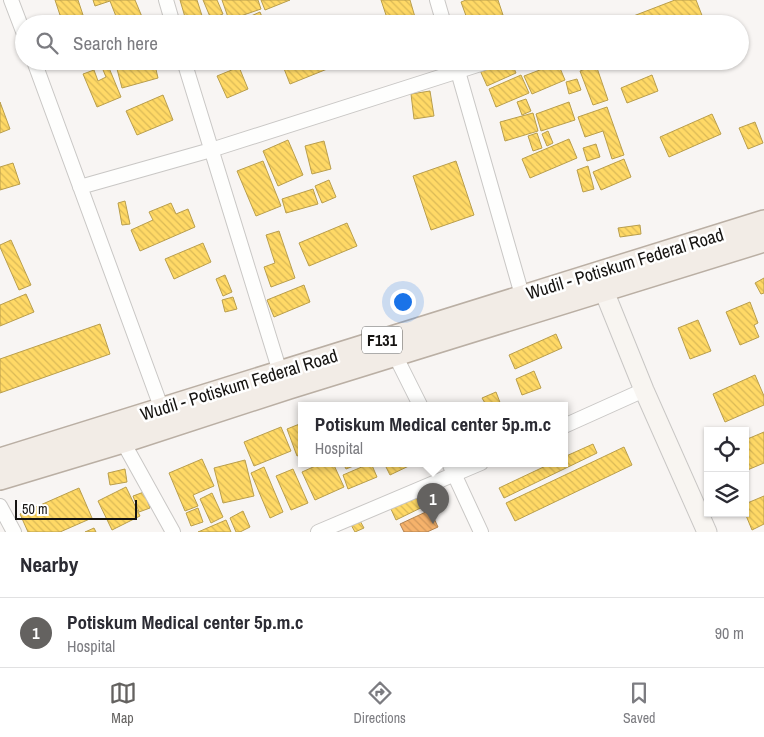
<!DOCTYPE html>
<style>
body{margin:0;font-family:"Archivo Narrow",sans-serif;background:#f2f2f3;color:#2b2b33}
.controls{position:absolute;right:15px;bottom:15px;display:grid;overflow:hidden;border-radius:0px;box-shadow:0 1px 4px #0004}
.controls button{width:45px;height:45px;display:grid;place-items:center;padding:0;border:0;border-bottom:1px solid #e1e1e2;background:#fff;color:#2b2b33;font:25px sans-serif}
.scale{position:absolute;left:15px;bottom:12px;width:122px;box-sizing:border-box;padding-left:5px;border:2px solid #151311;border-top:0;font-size:14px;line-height:18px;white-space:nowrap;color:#151311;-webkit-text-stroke:4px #fff;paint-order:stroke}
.you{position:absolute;left:402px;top:301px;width:18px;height:18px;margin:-12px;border:4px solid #fff;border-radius:50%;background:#1a73e8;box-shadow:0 0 0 8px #1a73e833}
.badge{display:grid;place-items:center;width:32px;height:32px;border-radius:50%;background:#646260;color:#fff;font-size:16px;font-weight:700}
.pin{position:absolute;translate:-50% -41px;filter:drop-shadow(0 1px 2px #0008)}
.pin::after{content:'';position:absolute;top:26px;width:18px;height:15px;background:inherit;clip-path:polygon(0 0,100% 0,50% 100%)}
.popup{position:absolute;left:298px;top:402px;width:270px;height:65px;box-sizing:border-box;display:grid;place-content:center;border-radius:0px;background:#fff;filter:drop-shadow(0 1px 4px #0005);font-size:16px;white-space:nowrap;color:#7c7c81}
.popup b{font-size:19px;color:#2b2b33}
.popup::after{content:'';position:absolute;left:50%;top:100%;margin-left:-10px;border:10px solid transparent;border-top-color:#fff}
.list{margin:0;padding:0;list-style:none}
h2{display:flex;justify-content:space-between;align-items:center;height:65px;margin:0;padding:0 20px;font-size:21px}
h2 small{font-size:16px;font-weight:400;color:#7c7c81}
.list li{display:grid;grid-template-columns:32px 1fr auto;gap:15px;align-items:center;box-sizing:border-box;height:70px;padding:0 20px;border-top:1px solid #e1e1e2}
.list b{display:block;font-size:19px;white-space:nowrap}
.list p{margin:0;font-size:16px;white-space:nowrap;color:#7c7c81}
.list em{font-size:16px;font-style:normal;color:#7c7c81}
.icon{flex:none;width:28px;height:28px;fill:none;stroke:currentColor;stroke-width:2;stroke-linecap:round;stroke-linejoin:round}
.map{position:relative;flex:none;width:764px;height:532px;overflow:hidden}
.search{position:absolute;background:#fff;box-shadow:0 1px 4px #0004;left:15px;right:15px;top:15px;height:55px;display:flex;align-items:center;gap:12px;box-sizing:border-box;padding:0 18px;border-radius:28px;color:#7c7c81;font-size:19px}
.sheet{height:135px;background:#fff}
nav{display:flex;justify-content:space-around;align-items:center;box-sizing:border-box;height:70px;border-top:1px solid #e1e1e2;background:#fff;font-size:14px;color:#7c7c81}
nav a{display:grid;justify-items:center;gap:2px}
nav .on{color:#646260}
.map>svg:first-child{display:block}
</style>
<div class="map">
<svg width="764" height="532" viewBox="0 0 764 532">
<defs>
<pattern id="homes-back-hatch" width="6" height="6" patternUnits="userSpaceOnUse" patternTransform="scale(1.25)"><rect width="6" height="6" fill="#ffd966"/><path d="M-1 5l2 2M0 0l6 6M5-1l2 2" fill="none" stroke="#dab957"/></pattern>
<pattern id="health-back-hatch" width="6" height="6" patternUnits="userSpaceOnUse" patternTransform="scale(1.25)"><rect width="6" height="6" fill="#f6b26b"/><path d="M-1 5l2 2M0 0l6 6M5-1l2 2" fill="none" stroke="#d2985c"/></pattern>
</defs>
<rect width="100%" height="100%" fill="#f8f5f3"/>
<!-- homes -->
<path fill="url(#homes-back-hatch)" stroke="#b99e4c" d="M55,0H78L86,24H63Z
M93,0H135L145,24H119L110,1L95,6Z
M180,0H197L204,22L187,24Z
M203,0H217L223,14L211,19Z
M222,0H258L261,9L229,20Z
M261,0H290L265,10Z
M381,0H410L417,24H389Z
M466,0H498L503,15L479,24H469L461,2Z
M675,0H696L703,18L688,24H625L623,20Z
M260,12L265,24H233Z
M76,61H99V62L79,69Z
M142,61H154L158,78L122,88L117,69Z
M201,61H214L203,66Z
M281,61H347L290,84Z
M496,61H511L516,73L487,86L479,68Z
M542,61H557L565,80L532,94L524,76L545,68Z
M107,63L121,97L97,107L83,74L94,70L98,81L106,77L101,65Z
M596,65L608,100L593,105L580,71Z
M239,67L248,89L227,98L217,76Z
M521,75L529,93L496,107L489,89Z
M652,75L658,91L627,103L621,88Z
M577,79L581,90L569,94L566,82Z
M430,91L434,116L414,119L411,94Z
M163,95L173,120L137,135L126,111Z
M526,99L531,111L522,115L517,102Z
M0,102L10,129L0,133Z
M569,102L575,120L541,131L536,114Z
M607,107L624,155L612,159L603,131L585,137L578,117Z
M533,113L538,131L505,141L500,122Z
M712,114L721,134L669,157L660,137Z
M755,122L763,143L748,149L739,128Z
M548,131L553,143L547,146L542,134Z
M537,133L542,148L533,151L528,136Z
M569,139L577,158L530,178L522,159Z
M288,140L303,175L278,186L263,151Z
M324,141L331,169L312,174L305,146Z
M596,144L600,157L587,161L583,148Z
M624,159L631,177L601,190L593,172Z
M263,161L281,206L256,216L237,171Z
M456,161L474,215L431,230L413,176Z
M13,163L20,184L0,190V167Z
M588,166L594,189L583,192L577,170Z
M329,180L336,197L322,203L315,186Z
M313,189L318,204L286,213L282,199Z
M125,201L130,224L122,225L118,203Z
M171,203L176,214L188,209L195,227L140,251L131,230L153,220L149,212Z
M347,223L357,246L309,266L299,243Z
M640,225L641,234L620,237L618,228Z
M279,231L295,278L271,287L264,267L275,263L266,235Z
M11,240L31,285L19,290L0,247V245Z
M203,243L211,262L174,279L165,259Z
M225,275L232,292L223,296L216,279Z
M764,278V293L761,294L755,283Z
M304,285L310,302L274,317L267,300Z
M26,294L34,312L0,326V305Z
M233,297L237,309L225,312L222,300Z
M750,302L758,323L754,325L759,337L740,345L726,312Z
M698,320L711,351L690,359L678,328Z
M100,324L110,354L0,393V359Z
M556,334L562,348L515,369L509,355Z
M534,371L541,388L522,395L516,379Z
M755,375L764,396V405L725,422L713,394Z
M496,392L501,405H486L482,398Z
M302,423V454L297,456L287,429Z
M281,427L291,451L254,466L244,442Z
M764,432V463L745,471V440Z
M593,444L597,453L504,498L499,488L552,463H564V457Z
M624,447L632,465L515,521L506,503Z
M202,459L214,486L193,495L198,506L185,511L169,473Z
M245,460L254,496L223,503L214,468Z
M322,463H333L344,487L315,500L302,472Z
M343,463H361L346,469Z
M371,463L377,477L348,489L343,475Z
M384,463H415L390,475Z
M264,467L283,512L270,518L251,473Z
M125,469L127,482L110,485L108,473Z
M293,469L308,503L291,510L276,476Z
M432,486L439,499L396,520L390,507Z
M126,487L140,516L112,530L98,501Z
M79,488L92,518L60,532H28L20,514Z
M144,492L150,508L139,512L133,496Z
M212,493L223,517L211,523L200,499Z
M764,496V524L752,530L745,513V504Z
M198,508L203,522L191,526L186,513Z
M243,511L250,527L240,532H236L230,518Z
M359,519L364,528L355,532L350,523Z
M226,520L231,532H198Z
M94,528L96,532H85Z"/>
<!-- health -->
<path fill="url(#health-back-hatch)" stroke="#b28250" d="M430,510L438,527L427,532H404L400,524Z"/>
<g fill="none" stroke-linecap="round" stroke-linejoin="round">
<!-- street casing -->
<g stroke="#c9c7c5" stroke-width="16">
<path id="street" d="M11,0L24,34
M166,0L173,24
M437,0L444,24
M34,61L164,415
M184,61L280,372
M455,61L522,295
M80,187L211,150L490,61
M395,355L420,405
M564,426L644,390
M123,442L173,532
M449,463L481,532
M0,506L14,532
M318,532L481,463"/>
</g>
<!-- secondary casing -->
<g stroke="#c9c7c5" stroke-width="21">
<path id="secondary" d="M604,291L644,390L707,532"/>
</g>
<!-- primary casing -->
<g stroke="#baafa4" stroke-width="24">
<path id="primary" d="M0,459L764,221
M0,479L123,442L289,388L764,241"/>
</g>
<!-- street -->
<use href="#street" stroke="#fefefd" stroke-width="14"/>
<!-- secondary -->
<use href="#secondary" stroke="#f8f5f1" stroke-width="19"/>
<!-- primary -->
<use href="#primary" stroke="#f2ece6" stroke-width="21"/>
</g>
<g text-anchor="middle" stroke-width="5" stroke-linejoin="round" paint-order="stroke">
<!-- shield labels -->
<rect fill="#fff" stroke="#5b5a58" stroke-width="1" x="362" y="326.5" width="40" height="27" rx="4"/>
<g font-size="16" font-weight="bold" fill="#151311">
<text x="382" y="346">F131</text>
</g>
<!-- street labels -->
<g font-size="18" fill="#151311" stroke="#fff">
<text transform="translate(625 264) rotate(-17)" y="6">Wudil - Potiskum Federal Road</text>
<text transform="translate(239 385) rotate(-17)" y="6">Wudil - Potiskum Federal Road</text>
</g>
</g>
</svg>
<div class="controls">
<button><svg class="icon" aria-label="locate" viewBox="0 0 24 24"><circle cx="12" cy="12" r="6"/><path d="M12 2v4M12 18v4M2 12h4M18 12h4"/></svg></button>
<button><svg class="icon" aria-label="layers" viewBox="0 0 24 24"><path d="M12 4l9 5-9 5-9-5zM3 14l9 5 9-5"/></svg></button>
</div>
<div class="scale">50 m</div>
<div class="you"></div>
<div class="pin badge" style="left:433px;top:524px">1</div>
<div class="popup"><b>Potiskum Medical center 5p.m.c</b>Hospital</div>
<div class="search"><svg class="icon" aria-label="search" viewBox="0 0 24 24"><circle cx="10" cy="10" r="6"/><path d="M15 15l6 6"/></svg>Search here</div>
</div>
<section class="sheet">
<h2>Nearby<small></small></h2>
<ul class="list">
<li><span class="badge">1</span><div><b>Potiskum Medical center 5p.m.c</b><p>Hospital</p></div><em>90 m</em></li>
</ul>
</section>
<nav>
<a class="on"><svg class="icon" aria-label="map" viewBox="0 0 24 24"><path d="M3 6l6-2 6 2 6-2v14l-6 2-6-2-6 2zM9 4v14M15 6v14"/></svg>Map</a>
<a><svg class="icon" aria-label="directions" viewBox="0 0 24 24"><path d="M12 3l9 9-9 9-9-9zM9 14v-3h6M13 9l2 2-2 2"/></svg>Directions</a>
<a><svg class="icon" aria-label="saved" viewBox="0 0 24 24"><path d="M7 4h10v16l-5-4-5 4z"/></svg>Saved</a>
</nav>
